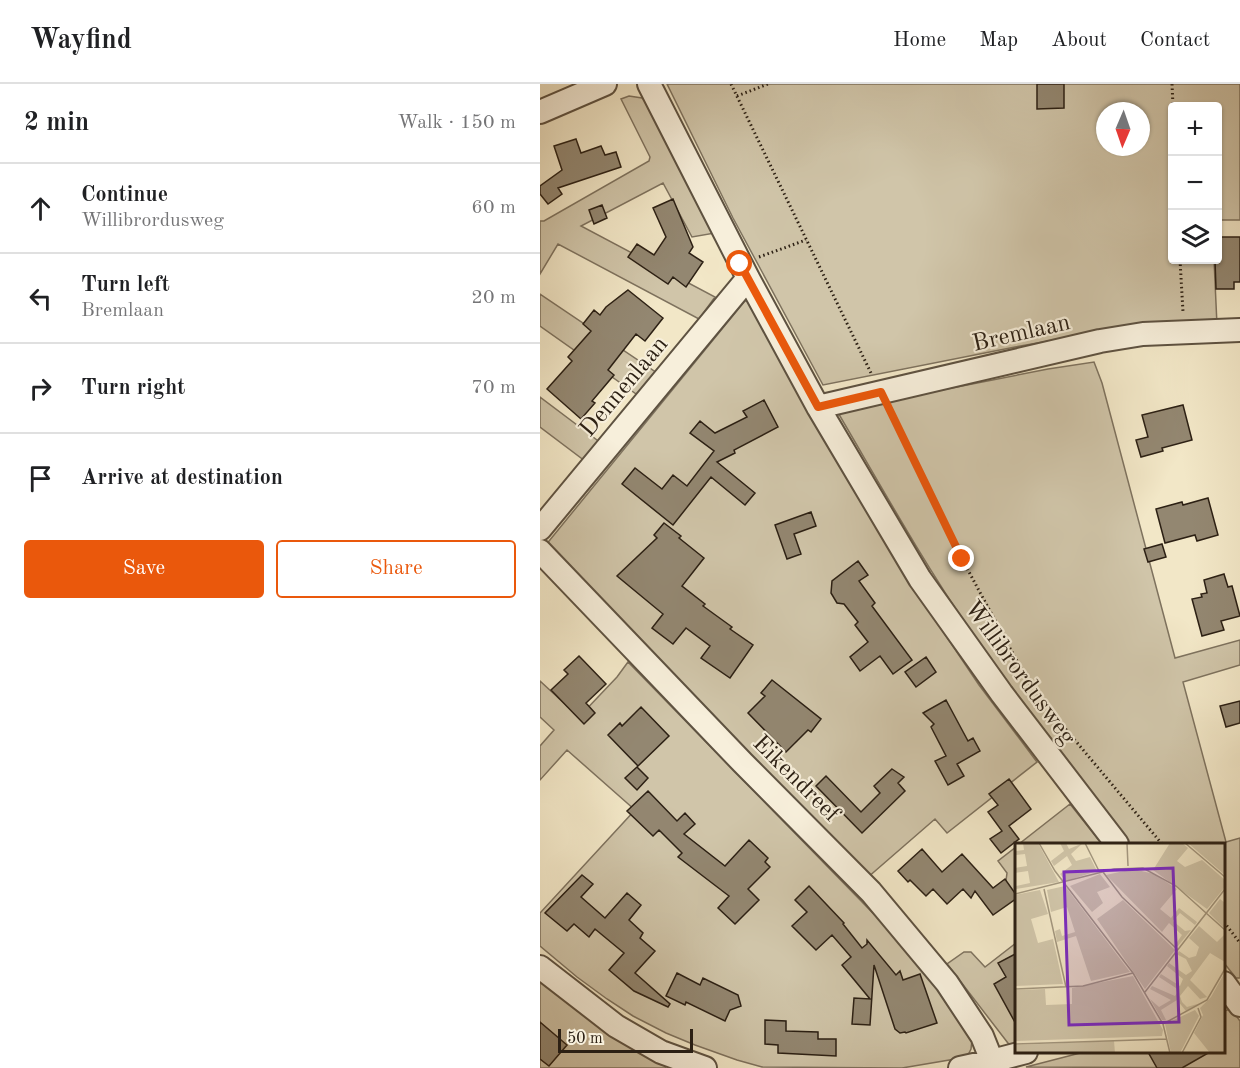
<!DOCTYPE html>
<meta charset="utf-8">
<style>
body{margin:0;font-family:"Old Standard TT",serif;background:#f2f2f2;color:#202124}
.controls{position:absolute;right:18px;top:18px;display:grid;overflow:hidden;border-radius:6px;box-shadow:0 2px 4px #0004}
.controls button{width:54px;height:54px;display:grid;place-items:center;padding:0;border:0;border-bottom:2px solid #e0e0e0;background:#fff;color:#202124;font:30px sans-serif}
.compass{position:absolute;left:556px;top:18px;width:54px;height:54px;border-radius:50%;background:#fff;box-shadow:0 2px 4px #0004;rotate:182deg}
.scale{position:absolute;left:18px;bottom:15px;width:135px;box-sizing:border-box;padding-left:6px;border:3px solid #2c2014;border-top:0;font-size:16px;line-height:21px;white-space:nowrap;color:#2c2014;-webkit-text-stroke:4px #f7efdb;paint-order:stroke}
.stop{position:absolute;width:18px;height:18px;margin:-14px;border:4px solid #ea580c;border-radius:50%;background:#fff}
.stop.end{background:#ea580c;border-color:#fff;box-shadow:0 2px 6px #0008}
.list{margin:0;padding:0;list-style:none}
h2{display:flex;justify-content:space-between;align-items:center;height:78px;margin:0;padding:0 24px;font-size:26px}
h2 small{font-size:20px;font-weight:400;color:#757577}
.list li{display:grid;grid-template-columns:39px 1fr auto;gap:18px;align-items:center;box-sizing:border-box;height:90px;padding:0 24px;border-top:2px solid #e0e0e0}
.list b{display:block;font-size:22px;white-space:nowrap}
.list p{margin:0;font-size:20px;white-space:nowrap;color:#757577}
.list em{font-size:20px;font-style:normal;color:#757577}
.actions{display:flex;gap:12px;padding:18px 24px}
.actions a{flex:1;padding:14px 0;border:2px solid #ea580c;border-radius:6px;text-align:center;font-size:21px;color:#ea580c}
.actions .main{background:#ea580c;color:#fff}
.icon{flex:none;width:33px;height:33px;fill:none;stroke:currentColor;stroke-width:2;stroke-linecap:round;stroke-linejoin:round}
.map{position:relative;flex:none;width:700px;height:984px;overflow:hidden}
header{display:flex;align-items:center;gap:36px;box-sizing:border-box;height:84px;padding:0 30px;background:#fff;border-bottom:2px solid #e0e0e0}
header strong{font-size:28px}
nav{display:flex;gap:33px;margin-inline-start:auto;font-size:21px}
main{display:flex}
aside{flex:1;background:#fff}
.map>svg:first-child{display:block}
</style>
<header>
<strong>Wayfind</strong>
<nav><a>Home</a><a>Map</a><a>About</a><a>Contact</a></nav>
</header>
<main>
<aside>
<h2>2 min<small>Walk · 150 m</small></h2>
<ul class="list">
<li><svg class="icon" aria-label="ahead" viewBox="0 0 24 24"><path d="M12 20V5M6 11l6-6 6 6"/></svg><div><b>Continue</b><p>Willibrordusweg</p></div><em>60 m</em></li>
<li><svg class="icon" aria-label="left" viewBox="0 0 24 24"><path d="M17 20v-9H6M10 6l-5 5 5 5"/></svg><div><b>Turn left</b><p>Bremlaan</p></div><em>20 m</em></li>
<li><svg class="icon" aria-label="right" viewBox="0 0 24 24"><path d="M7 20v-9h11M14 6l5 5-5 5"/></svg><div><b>Turn right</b></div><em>70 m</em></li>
<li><svg class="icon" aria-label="arrive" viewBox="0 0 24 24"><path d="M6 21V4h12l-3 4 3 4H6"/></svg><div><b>Arrive at destination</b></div></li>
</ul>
<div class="actions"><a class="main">Save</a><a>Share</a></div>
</aside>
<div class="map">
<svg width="700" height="984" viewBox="0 0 700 984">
<rect width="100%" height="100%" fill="#f2e7c7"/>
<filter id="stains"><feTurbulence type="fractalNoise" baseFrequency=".00333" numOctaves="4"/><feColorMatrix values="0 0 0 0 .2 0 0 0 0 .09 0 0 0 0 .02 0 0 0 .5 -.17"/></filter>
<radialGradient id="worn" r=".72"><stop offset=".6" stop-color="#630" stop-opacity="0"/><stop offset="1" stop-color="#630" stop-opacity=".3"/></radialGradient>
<!-- green -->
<path fill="#d0c5a9" stroke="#7e725e" stroke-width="1.5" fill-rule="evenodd" d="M127,0H700V136H678V22H632V176H674L677,241L594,242L475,263L283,301L193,134ZM565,27H601V63H565Z
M89,12L102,14L108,19L175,149L152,153L123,99L41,142L175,213L159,235L18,160L0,190V137H4L109,77L110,73L81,15Z
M0,210L117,289L99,312L0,242Z
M210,214L388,525L439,601L497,678L407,749L395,735L327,794L5,462L204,218Z
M554,278L562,299L635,574L700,556V581L643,598L686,758L700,754V894H696L684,879V760H590C536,691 481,622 432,549C383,478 341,402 297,327L305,325L508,285Z
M0,313L61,359L45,377L0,343Z
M88,578L364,861L398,903L432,956L431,965L427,973L362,984L222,983L197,976L155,961L126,949L93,932L67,915L37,893L0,862V829L95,726L27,666L0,696V662L14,646L0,633V597L39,633L77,593Z
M530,720L562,760H479Z
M476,763V819L465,804L467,789L458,777Z
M476,859V961L471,963L407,880L424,868H431L445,883Z
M0,889L130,975L125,984H0Z
M691,925L700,937V984L486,983L544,968H684V927Z"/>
<!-- building -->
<path fill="#938771" stroke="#2c2014" stroke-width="1.5" d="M497,0H524V24L497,25Z
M36,55L41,69L61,62L65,71L76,68L81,83L18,104L22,110L8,120L0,110V102L22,86L14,62Z
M133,115L153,163L149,169L163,178L146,203L133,193L128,200L88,173L97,160L114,171L126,153L113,124Z
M62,121L67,134L54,140L49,126Z
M678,153H700V198H694V205H676L675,176H678Z
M88,206L123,234L105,257L96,250L68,286L74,291L52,317L55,319L41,335L7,305L32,277L28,273L51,247L43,240L54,226L60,231L66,223Z
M224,316L238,343L194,366L195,369L177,378L215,409L205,421L171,393L133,441L82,400L95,384L122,405L133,391L147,402L174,367L150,349L160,337L175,349L207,333L203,327Z
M643,321L652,356L622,364L623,367L601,373L596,356L608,353L602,331Z
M668,414L678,451L657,457L655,451L625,459L616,425L642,418L643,421Z
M271,428L276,442L254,450L261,470L247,475L235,441Z
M124,439L141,452L139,454L164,474L142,502L165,520L163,522L192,543L190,545L213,561L190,594L161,574L170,562L146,544L133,560L112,544L123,530L77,492L117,454L114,451Z
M622,460L626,473L608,478L604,465Z
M318,477L328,491L319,497L335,519L332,522L372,576L353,590L340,572L320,587L310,573L328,558L315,541L318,538L304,520L297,519L291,509L292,497Z
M684,490L688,503L692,502L700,532L681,537L684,546L662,552L652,515L662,513L661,510L667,509L664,496Z
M39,572L66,600L46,619L55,629L44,640L11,606L28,590L24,586Z
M386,573L396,588L376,603L365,588Z
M232,596L281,635L271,648L268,646L246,668L208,629L225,612L221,609Z
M406,616L428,657L433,654L440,667L417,680L424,692L408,701L395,677L406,672L391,643L394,640L383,629Z
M700,617V639L686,643L680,622Z
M101,623L129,652L98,682L68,651L80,639L82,642Z
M97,683L108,694L97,706L85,694Z
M352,685L364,693L358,699L365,707L322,749L276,702L286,692L321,728L340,709L334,702Z
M469,695L491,725L469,742L479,755L461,769L450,755L462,747L448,728L458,721L449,710Z
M108,707L137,737L145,729L155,740L144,750L185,782L209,756L228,774L225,778L230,783L208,805L219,816L195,840L178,824L189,812L138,773L142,769L119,746L113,752L87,727Z
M382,765L402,788L422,770L453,804L465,795L477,812V814L453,831L435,807L431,814L423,805L407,820L393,805L386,812L370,796L368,798L358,787Z
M42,791L53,800L41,813L65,834L87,809L101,821L89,836L103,849L100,854L115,867L95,889L130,920L128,923L94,907L69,886L84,869L55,845L49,853L34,840L27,847L5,829Z
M269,802L304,839L303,840L322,864L327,860V856L356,891L360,887L363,896L380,890L397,939L366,949L365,948L360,949L355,945L334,881L330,941L312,940L314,914L330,915L302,881L311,873L292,851L276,866L252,842L267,828L255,816Z
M477,869V942L454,900L466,893L458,879Z
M137,889L160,901L163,894L198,911L201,922L190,926L185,937L146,918L145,921L126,912Z
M225,936L246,937V947L278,948V955H296V972L238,969V961L225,960Z
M0,938L27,961L9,982L0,975Z
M608,968H670L642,984H617Z"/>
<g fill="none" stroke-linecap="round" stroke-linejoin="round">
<!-- street casing -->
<g stroke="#5e5241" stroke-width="26">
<path id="street" d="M109,0L208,194L278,323L380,495L462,610L577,760
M0,28L65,0
M278,323L560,257L603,250L700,246
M0,445L208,194
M0,467L203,679L331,808L407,899L442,952L452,977
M0,883L76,942L121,968L165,984
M684,899L700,921
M420,984L452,977L486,968"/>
</g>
<!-- path -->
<path stroke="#2c2014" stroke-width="3" stroke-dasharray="1.5 3" stroke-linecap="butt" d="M191,0L331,289
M632,0L633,22
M197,12L228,0
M219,173L266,156
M640,176L643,228
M350,327L422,475L492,605L622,760
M684,838L700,859"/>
<!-- street -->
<use href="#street" stroke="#f7efdb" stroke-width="22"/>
</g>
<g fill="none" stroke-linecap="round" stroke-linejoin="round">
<!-- route -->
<path stroke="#ea580c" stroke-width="8" d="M200,180L278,323L341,308L422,475"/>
</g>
<g text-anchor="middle" stroke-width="4.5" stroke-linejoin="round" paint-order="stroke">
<!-- street labels -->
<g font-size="24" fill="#2c2014" stroke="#f7efdb">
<text transform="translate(481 248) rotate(-13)" y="8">Bremlaan</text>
<text transform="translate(83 302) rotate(-50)" y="8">Dennenlaan</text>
<text transform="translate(481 588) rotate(54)" y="8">Willibrordusweg</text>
<text transform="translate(257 694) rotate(45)" y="8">Eikendreef</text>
</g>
</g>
<!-- overview -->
<g transform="translate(475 759)">
<rect width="210" height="210" fill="#f2e7c7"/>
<path d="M8,0H23L44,39L1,46V43L15,40L13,28L0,30V25L12,23L10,11L0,12V8L9,7ZM45,0H51L54,6L68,0L56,11L61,18L75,14L82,28L51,38L45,31L57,22L52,13L39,23L36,18L49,8ZM155,0H167L173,5L162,18L170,24L187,17L210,37V44L192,66L138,27ZM173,0H210V32ZM118,26L139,31L162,46L145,66L156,75L164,65L182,79L180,82L165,70L158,78L170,88L176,87L163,103L160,102L167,92L154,80L147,89L91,32ZM85,31L95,44L82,49L88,60L77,69L55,43ZM50,43L115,129L76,138L61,93L42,99L40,88L45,86L47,93L60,89L52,64L36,69L32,47ZM25,47L33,71L16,76L23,100L38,96L48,141L0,143V52ZM205,56L210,60V86L194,70ZM108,57L160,107L130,146L82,76ZM184,83L202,99L210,91V119L195,110L175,137L192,154L185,156L173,143L165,153L167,159L172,164L186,160L171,168L162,157L146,167L151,177H147L135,156L144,164L156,157L135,146L137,143L160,153L164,147L144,134L146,131L165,143L168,136L152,123L154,120L171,132L177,128L171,116L161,111L164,108L174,115L181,113L184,104L174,95ZM210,129V210H195L179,190L188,172L185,165L196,154ZM118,133L148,187L147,193L0,198V147L30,146L31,162L57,161V145ZM180,167L184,173L165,210H156L150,181ZM99,198L100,210H0V202Z" fill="#d0c5a9"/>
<path fill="none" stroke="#a3977f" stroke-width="1.5" d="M24,0L40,28L118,130L148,181L155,210M70,0L85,30M112,0L113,23M170,0L210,34M88,29L107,54L163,107M29,46L51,144M0,51L99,26L128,25L161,43L210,87M0,146L68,143L118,130M130,149L210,46M148,181L192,157L210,126M0,201L152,196M167,210L186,174L183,165"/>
<path fill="#7b2cbf" fill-opacity="0.15" stroke="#7b2cbf" stroke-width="3" d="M158,25L164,179L54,182L49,29Z"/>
<rect width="210" height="210" fill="none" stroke="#2c2014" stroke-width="3"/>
</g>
<rect width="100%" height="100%" filter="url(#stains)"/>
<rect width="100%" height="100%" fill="url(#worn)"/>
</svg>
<div class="controls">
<button>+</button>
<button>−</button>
<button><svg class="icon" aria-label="layers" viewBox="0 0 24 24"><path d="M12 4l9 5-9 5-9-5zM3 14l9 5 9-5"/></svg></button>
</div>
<svg class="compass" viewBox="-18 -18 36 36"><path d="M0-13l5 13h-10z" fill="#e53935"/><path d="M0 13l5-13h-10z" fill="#757577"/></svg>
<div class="scale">50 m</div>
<div class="stop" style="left:200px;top:180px"></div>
<div class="stop end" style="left:422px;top:475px"></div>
</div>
</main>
